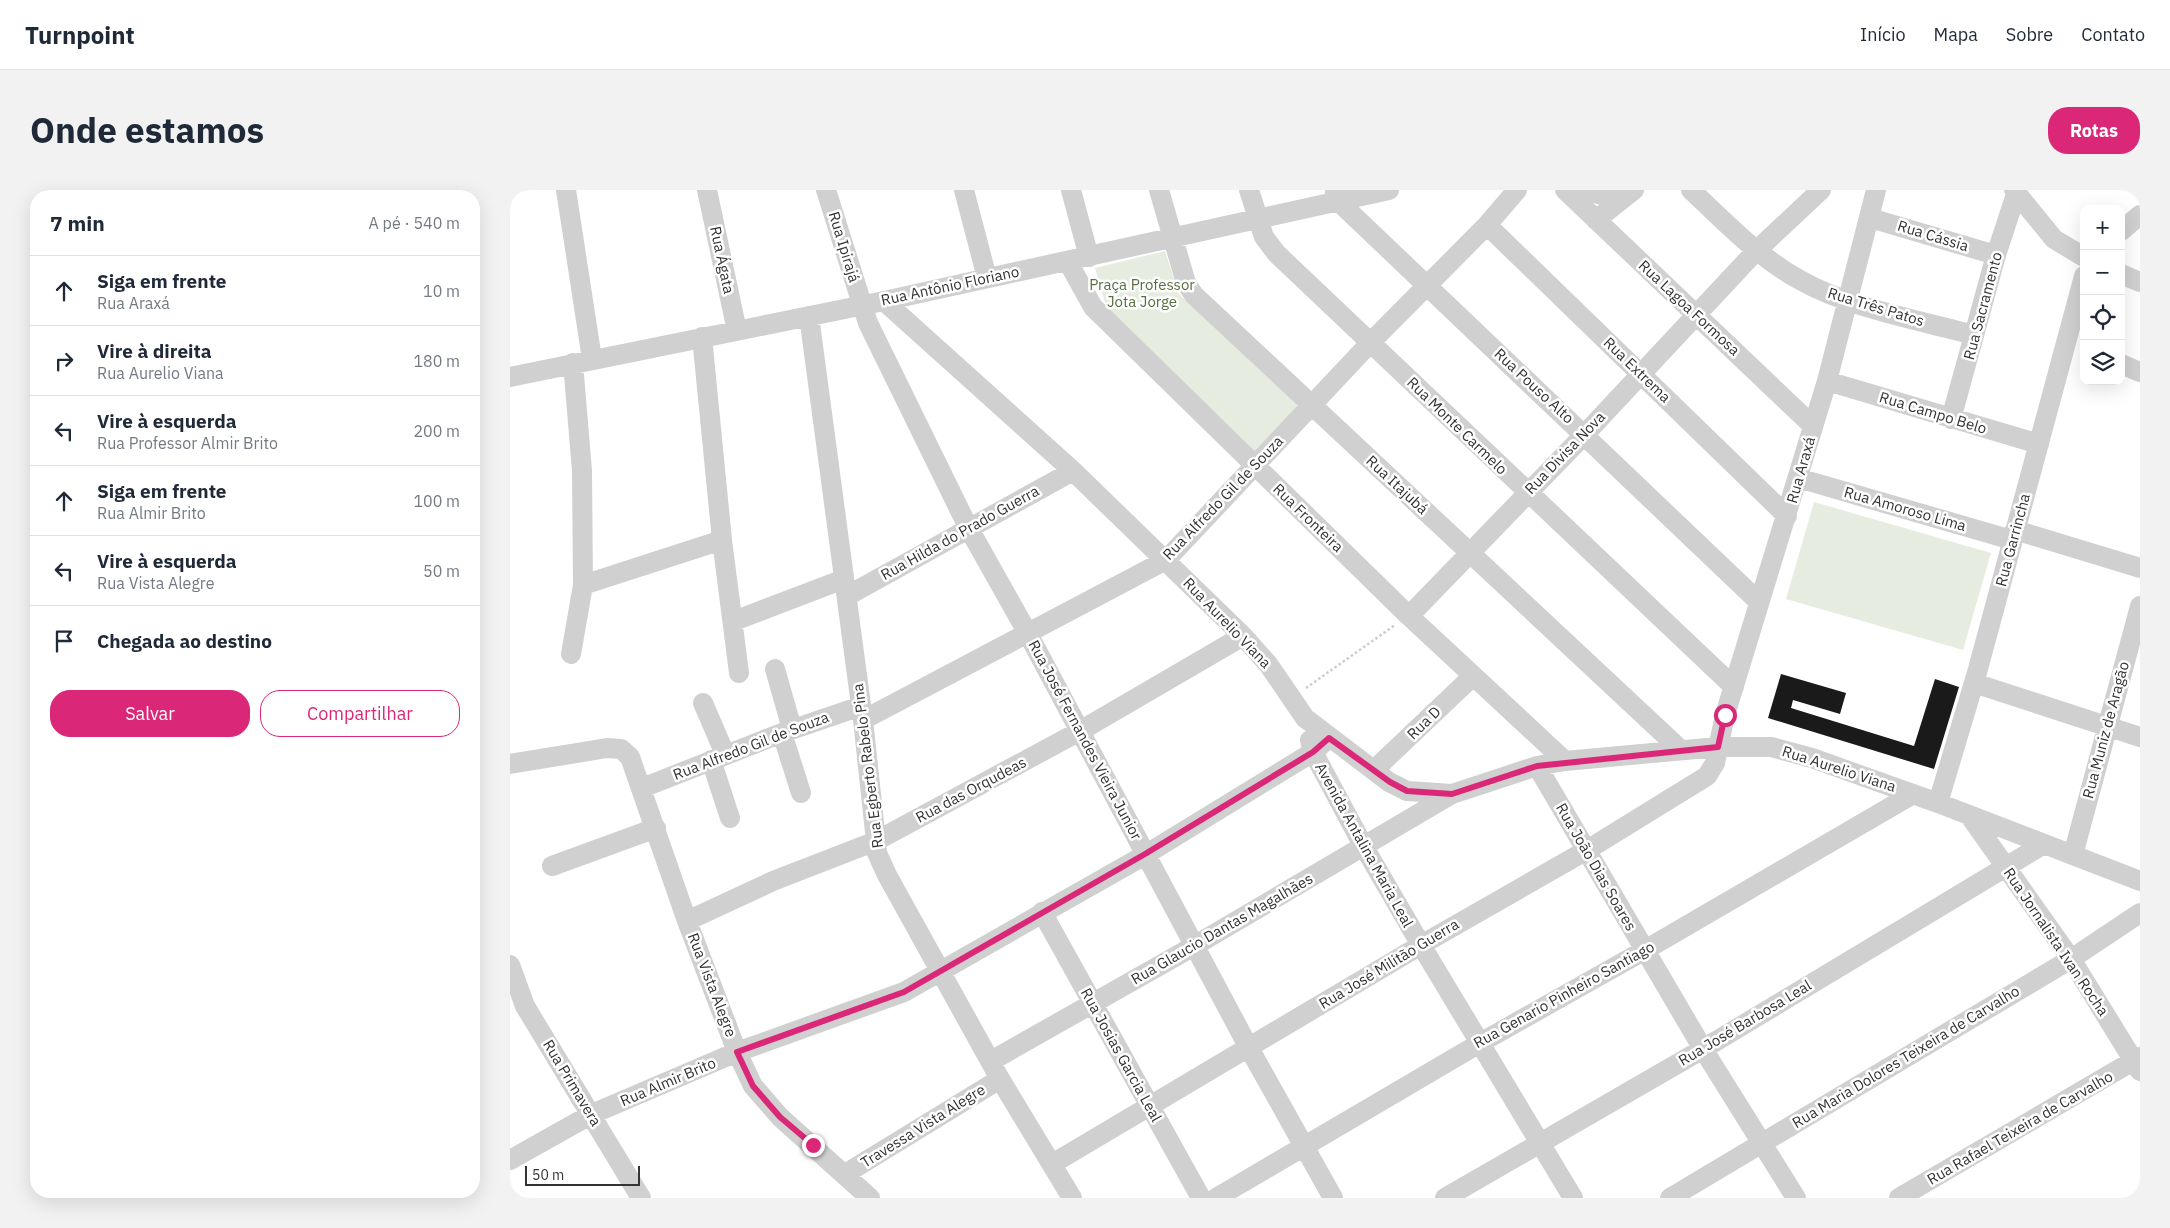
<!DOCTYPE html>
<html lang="pt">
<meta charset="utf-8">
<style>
body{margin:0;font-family:"IBM Plex Sans",sans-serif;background:#f2f2f3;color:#1f2937}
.controls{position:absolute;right:15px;top:15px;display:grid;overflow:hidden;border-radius:10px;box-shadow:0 5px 20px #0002}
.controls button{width:45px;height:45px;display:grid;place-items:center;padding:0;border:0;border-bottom:1px solid #e0e1e3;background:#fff;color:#1f2937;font:25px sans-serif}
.scale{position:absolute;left:15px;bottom:12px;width:115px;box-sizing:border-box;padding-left:5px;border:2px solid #333;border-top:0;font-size:14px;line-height:18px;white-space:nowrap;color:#333;-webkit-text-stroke:4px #fff;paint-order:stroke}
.stop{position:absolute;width:15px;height:15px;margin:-11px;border:4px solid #db2777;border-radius:50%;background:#fff}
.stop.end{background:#db2777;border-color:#fff;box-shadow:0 1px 5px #0008}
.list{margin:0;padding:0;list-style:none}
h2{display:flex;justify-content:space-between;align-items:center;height:65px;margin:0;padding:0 20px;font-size:21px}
h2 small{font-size:16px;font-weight:400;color:#747a83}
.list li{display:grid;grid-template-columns:32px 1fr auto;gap:15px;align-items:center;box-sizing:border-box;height:70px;padding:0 20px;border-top:1px solid #e0e1e3}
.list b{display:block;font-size:19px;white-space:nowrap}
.list p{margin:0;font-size:16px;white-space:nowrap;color:#747a83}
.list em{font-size:16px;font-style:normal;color:#747a83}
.actions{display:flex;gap:10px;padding:15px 20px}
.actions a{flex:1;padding:11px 0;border:1px solid #db2777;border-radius:20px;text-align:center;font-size:18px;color:#db2777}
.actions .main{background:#db2777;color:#fff}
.icon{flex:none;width:28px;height:28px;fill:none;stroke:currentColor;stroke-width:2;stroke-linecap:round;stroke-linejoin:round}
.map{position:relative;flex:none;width:1630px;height:1008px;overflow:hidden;border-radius:20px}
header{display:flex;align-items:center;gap:30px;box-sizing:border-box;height:70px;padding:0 25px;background:#fff;border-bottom:1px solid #e0e1e3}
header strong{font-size:24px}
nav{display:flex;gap:28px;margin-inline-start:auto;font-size:18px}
.intro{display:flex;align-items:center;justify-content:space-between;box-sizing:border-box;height:120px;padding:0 30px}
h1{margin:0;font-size:35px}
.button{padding:12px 22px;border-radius:20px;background:#db2777;color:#fff;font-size:18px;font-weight:700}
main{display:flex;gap:30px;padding:0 30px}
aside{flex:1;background:#fff;border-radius:20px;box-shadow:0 5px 20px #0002}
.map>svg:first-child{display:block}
</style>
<header>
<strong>Turnpoint</strong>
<nav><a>Início</a><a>Mapa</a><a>Sobre</a><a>Contato</a></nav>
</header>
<div class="intro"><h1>Onde estamos</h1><a class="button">Rotas</a></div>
<main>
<aside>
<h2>7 min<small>A pé · 540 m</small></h2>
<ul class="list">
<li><svg class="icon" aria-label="ahead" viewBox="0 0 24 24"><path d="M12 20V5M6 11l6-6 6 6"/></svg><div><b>Siga em frente</b><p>Rua Araxá</p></div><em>10 m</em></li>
<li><svg class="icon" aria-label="right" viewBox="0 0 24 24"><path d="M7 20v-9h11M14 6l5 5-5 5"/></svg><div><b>Vire à direita</b><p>Rua Aurelio Viana</p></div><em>180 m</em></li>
<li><svg class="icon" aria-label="left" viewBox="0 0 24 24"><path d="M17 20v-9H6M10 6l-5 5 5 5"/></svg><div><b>Vire à esquerda</b><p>Rua Professor Almir Brito</p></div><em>200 m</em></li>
<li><svg class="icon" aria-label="ahead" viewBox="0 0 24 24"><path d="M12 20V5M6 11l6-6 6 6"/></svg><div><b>Siga em frente</b><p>Rua Almir Brito</p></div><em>100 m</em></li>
<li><svg class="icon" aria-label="left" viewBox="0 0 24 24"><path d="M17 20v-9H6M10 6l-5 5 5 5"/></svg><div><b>Vire à esquerda</b><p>Rua Vista Alegre</p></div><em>50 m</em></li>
<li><svg class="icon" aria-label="arrive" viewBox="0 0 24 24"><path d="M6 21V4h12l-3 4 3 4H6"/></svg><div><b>Chegada ao destino</b></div></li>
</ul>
<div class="actions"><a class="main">Salvar</a><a>Compartilhar</a></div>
</aside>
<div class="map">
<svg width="1630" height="1008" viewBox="0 0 1630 1008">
<rect width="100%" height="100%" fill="#fff"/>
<!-- green -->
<path fill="#e6ecdf" d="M655,61L669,104L789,217L744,265L597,120L585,78Z
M1304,312L1481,363L1453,460L1276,409Z"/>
<!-- building -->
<path fill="#1a1a1a" d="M1271,484L1336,503L1330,524L1283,510L1281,518L1404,556L1425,489L1449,497L1424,579L1258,528Z"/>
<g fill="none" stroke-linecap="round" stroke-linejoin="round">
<!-- path -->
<path stroke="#cdcdcd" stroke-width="2.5" stroke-dasharray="2.5 2.5" stroke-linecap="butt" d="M796,498L885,435"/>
<!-- minor -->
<path stroke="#d0d0d0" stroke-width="20" d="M56,0L82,169
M197,0L227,141
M316,0L358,133L458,337L517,442L739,858L823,1008
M454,0L477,88
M561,0L579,67
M649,0L676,93L684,105L1171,560
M739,0L754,47L767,64L1224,497
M1055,0L1303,236
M1076,0L1110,11
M1181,0C1215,32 1248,67 1290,90C1339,118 1409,130 1464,145
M1504,0L1544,49L1574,67
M825,2L828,11L1249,412
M1360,28L1486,65
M1086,30L1124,0
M977,35L1277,326
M1611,41L1630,25
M558,72L583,117L899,426L1055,571
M1611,84L1630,92
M374,111L563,281L733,446L758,474L795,528L879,592L897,601L942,604L1027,576L1055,571L1208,557H1261L1302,568L1428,613L1630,691
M299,126L353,530L366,651L367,663L377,685L490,889L562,1008
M192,147L212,350L229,483
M1611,174L1630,182
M0,187L374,111L879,0
M1317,191L1529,254
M1441,229L1486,65L1506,4
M1288,288L1502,350
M1505,340L1630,378
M73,395L212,350
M337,406L563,281
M899,426L1075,244L1246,61L1311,0
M224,431L334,389
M61,464L73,395L72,281L63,173
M265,479L282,539
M1464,493L1630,547
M193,513L215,564
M353,530L656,370L860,153L977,35L1007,0
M272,543L291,603
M800,550L803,562L854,657L911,755L1063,1008
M201,570L220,628
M0,574L97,558L111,559L120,567L177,731L227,862L243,896L270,927L360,1008
M1027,576L1193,859L1286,1008
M864,580L963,486
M132,598L272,543L351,516
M1428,613L1468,479L1574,86
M1459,625L1561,769L1630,881
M1563,665L1630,416
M42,676L146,638
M532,722L691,1008
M177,731L263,691L366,651L570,541L733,446
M0,775L15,816L131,1008
M481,871L684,756L942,604
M0,970L82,924L227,862L394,802L635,665L803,562L819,548
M542,974L911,755L1077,660L1197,586L1205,573L1215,525L1317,191L1366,0
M335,984L490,889
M706,1008L970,853L1135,760L1403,604
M935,1008L1193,859L1534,654
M1160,1008L1561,769L1630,723
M1389,1008L1630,867"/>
</g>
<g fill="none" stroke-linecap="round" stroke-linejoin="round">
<!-- route -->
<path stroke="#db2777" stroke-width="6" d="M303,955L270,927L243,896L227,862L394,802L635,664L803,562L819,548L880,592L897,601L942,604L1027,576L1208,557L1215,525"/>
</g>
<g text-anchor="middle" stroke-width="5" stroke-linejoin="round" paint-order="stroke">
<!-- street labels -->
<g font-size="15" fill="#333" stroke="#fff">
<text transform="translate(1423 46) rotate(17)" y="5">Rua Cássia</text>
<text transform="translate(334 57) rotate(73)" y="5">Rua Ipirajá</text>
<text transform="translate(212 70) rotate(78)" y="5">Rua Ágata</text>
<text transform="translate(440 96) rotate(-12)" y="5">Rua Antônio Floriano</text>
<text transform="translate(1473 116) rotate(-75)" y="5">Rua Sacramento</text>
<text transform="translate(1366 117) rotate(17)" y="5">Rua Três Patos</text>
<text transform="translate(1179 118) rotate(43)" y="5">Rua Lagoa Formosa</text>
<text transform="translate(1127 180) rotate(44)" y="5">Rua Extrema</text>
<text transform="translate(1024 196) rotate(43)" y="5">Rua Pouso Alto</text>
<text transform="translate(1423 223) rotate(17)" y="5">Rua Campo Belo</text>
<text transform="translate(947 236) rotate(44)" y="5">Rua Monte Carmelo</text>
<text transform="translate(1055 263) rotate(-46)" y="5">Rua Divisa Nova</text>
<text transform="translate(1291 280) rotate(-74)" y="5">Rua Araxá</text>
<text transform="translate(887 295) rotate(43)" y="5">Rua Itajubá</text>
<text transform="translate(713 308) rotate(-46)" y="5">Rua Alfredo Gil de Souza</text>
<text transform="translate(1395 319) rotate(16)" y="5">Rua Amoroso Lima</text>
<text transform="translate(798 328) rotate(44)" y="5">Rua Fronteira</text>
<text transform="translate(450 343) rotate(-29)" y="5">Rua Hilda do Prado Guerra</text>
<text transform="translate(1503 350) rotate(-75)" y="5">Rua Garrincha</text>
<text transform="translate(717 433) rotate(46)" y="5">Rua Aurelio Viana</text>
<text transform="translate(914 533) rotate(-44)" y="5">Rua D</text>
<text transform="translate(1596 540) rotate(-75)" y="5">Rua Muniz de Aragão</text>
<text transform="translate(575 550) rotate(62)" y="5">Rua José Fernandes Vieira Junior</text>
<text transform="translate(241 556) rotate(-21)" y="5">Rua Alfredo Gil de Souza</text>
<text transform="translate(358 576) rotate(-97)" y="5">Rua Egberto Rabelo Pina</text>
<text transform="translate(1329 579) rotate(18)" y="5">Rua Aurelio Viana</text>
<text transform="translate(461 600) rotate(-28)" y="5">Rua das Orqudeas</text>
<text transform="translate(854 655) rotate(61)" y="5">Avenida Antalina Maria Leal</text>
<text transform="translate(1086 677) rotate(60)" y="5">Rua João Dias Soares</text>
<text transform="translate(712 739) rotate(-30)" y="5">Rua Glaucio Dantas Magalhães</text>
<text transform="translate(1546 752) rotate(56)" y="5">Rua Jornalista Ivan Rocha</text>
<text transform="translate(879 774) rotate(-31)" y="5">Rua José Militão Guerra</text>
<text transform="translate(202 795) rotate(69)" y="5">Rua Vista Alegre</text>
<text transform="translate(1054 805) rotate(-29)" y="5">Rua Genario Pinheiro Santiago</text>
<text transform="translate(1235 833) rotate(-31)" y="5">Rua José Barbosa Leal</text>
<text transform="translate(611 865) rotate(61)" y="5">Rua Josias Garcia Leal</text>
<text transform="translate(1396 867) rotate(-31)" y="5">Rua Maria Dolores Teixeira de Carvalho</text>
<text transform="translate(158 892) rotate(-23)" y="5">Rua Almir Brito</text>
<text transform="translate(62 893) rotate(59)" y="5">Rua Primavera</text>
<text transform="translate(413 936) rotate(-32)" y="5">Travessa Vista Alegre</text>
<text transform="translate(1510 938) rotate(-30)" y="5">Rua Rafael Teixeira de Carvalho</text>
</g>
<!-- park labels -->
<g font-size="15" fill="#56703f" stroke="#fff">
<text x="632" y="100">Praça Professor<tspan x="632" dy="17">Jota Jorge</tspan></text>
</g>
</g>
</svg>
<div class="controls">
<button>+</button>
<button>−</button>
<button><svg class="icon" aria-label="locate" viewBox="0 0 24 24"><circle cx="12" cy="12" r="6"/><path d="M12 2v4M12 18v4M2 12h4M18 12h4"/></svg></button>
<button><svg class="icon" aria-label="layers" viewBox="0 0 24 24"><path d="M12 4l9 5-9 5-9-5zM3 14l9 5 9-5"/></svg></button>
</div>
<div class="scale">50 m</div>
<div class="stop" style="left:1215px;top:525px"></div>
<div class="stop end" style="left:303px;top:955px"></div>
</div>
</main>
